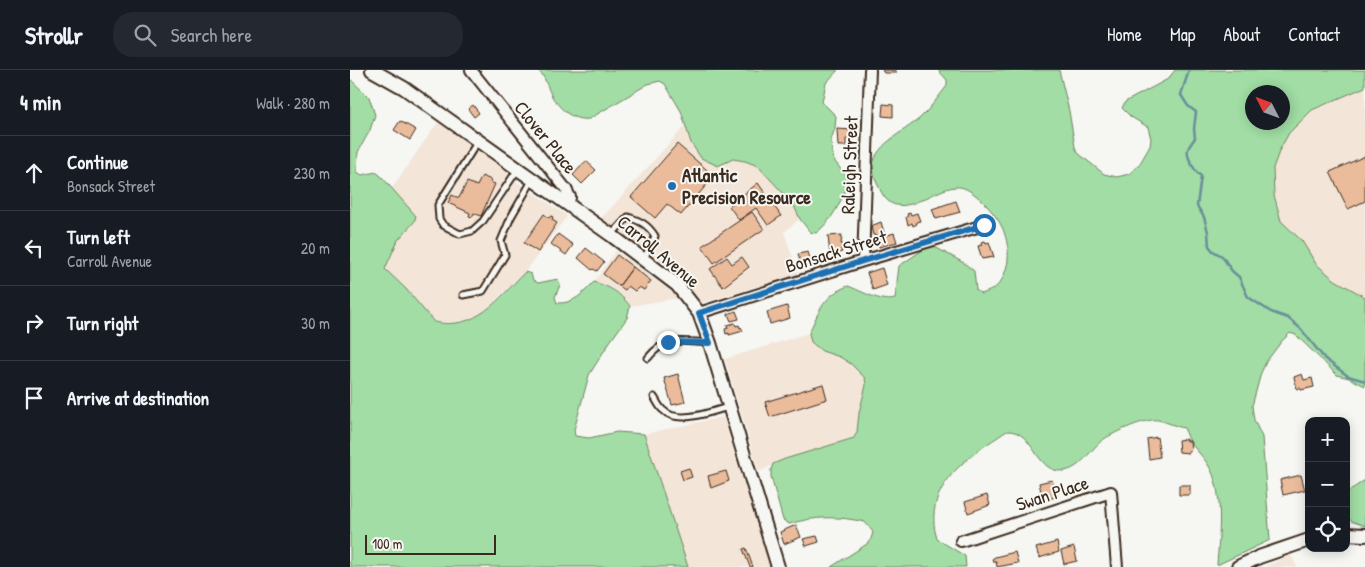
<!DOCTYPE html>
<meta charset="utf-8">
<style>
body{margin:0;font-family:"Patrick Hand",sans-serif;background:#242831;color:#f1f3f6}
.controls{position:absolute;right:15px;bottom:15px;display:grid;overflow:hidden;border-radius:10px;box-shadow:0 2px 12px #0003}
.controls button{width:45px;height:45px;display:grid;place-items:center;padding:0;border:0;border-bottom:1px solid #363941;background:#171b24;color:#f1f3f6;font:25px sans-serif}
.compass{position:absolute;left:895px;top:15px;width:45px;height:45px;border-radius:50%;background:#171b24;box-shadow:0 2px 12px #0003;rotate:312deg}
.scale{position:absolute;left:15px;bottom:12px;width:131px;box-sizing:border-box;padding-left:5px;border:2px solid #3b2a1e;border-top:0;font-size:14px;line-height:18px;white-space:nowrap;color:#3b2a1e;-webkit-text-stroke:4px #f6f6f2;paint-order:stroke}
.stop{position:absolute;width:15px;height:15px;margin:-11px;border:4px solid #1f6fb2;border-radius:50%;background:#fff}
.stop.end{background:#1f6fb2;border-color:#fff;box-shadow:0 1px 5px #0008}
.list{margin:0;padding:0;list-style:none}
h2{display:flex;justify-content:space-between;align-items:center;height:65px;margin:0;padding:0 20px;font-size:21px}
h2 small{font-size:16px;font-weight:400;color:#9ea1a6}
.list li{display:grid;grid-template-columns:32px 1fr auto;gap:15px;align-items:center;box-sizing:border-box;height:75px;padding:0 20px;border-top:1px solid #363941}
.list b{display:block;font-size:19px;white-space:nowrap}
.list p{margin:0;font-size:16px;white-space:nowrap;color:#9ea1a6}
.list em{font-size:16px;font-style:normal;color:#9ea1a6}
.icon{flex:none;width:28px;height:28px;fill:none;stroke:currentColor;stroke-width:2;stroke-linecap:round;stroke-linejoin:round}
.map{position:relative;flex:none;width:1015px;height:497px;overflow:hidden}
header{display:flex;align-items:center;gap:30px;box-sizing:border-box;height:70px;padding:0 25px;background:#171b24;border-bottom:1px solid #363941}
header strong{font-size:24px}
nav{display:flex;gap:28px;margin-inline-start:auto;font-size:18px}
.search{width:350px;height:45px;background:#242831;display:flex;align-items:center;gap:12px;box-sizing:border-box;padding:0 18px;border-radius:20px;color:#9ea1a6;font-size:19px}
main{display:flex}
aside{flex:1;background:#171b24}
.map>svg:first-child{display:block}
</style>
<header>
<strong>Strollr</strong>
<div class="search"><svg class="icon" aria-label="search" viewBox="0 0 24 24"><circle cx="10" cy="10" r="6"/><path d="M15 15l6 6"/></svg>Search here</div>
<nav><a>Home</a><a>Map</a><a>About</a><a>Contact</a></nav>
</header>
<main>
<aside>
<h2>4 min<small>Walk · 280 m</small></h2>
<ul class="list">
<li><svg class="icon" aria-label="ahead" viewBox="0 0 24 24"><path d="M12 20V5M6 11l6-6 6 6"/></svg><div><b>Continue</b><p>Bonsack Street</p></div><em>230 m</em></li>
<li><svg class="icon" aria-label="left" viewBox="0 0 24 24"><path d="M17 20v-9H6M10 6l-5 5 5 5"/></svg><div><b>Turn left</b><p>Carroll Avenue</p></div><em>20 m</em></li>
<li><svg class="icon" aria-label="right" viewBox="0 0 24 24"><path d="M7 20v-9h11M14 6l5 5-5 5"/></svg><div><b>Turn right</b></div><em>30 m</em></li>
<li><svg class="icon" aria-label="arrive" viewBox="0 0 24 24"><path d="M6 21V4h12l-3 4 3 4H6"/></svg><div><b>Arrive at destination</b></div></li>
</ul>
</aside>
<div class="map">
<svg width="1015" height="497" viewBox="0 0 1015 497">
<rect width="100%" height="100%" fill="#f6f6f2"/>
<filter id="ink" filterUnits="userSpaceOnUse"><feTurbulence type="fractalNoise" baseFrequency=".02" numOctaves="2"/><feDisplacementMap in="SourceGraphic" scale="10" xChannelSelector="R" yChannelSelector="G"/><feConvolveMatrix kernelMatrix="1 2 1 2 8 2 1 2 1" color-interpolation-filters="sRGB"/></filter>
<g filter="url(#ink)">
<!-- built -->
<path fill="#f3e5d8" d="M1015,17V227L985,210L966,194L952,171L931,151L924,125L923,98L930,79L939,63L962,40Z
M88,52L162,103L160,107L217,146L175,202L132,244L106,253L84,252L56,219L35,199L48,170L64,152L66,146L42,118Z
M336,55L341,73L368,96L383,89L395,91L408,96L443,134L450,149L434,162L448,204L349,234L323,203L250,150Z
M266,181L290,198L329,228L280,236L272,226L262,218L244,212Z
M459,263L461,272L472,281L490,287L501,294L515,308L516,315L509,343L507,362L504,368L435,389L409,402L375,289Z
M373,347L420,497H338L294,364Z
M941,485L947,497H914Z"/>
<!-- green -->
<path fill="#a1dda4" stroke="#6e8461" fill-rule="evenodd" d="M187,0H488L476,13L472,32L486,46L485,58L481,70L482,83L483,89L499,110C492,130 483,150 466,163L460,162L450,149L443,134L408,96L395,91L383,89L368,96L351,88L341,73L331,41L315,14L310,11L298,14L239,49C223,51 211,40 203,28C197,19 196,5 187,0Z
M588,0H709L719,41L725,77L728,83L754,104L767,107L779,104L789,95L800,76L801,69L798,57L781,47L772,38L775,32L818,9L825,0H1015V17L962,40L939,63L930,79L923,98L924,125L931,151L952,171L966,194L985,210L1015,227V316L999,308L987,305L946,265L940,263L931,272L916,292L911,303L902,336L904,350L912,367L920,470L867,495C869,466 874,424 860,398C855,389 849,383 843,376C839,371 837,364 834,358C826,357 815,351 808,350C796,348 765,362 754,369C741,378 730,401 712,401C685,402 684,360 657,361C619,386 571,416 587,469L615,486L616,497H481L517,474L521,469L523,462L515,452C488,446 466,446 439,454L433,450L421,407V400L423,394L435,389L504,368L507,362L509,343L516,315L515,308L501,294L490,287L472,281L461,272L459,263C469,241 474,225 498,216C512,221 531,233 545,229L549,196L577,177L583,176L614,193L624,201L626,220L631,224C645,220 652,214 656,199C660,188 658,173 654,162C650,148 625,119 610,117C587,114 551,154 533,125C529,118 524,108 523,100C521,76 554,62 570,48C580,39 588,27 597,16V10ZM902,22H932V52H902Z
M0,9L19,27L25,45L20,60L8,82L7,102L12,105L26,102L31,106L66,146L64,152L48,170L35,199L56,219L84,252C127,261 148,229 175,202L181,204L183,210L188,213L208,209L210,215L205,227L207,233C224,234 233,223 244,212C262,218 268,221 280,236L277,248L259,273L239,305L224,360L225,366L239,368L267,362L294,364L338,497H0Z
M1015,410V456L1001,451L997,446L996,425L999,421Z"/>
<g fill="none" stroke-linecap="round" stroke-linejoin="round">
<!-- stream -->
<path stroke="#6b8f9a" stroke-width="2.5" d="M839,0L831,25L838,36L846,42L844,59L845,68C843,71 839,76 838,79C836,87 845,102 851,106L847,136L854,147L858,162L859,176L863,181L872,186L882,201L889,207L898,227L921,242L938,248L950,258L975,289L998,306L1015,311"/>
</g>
<!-- building -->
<path fill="#ebbc9b" stroke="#3b2a1e" d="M532,0H546V3H534Z
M533,34L543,35V47L532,46Z
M123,35L129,43L124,47L118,39Z
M50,51L66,60L60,70L44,60Z
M487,59L503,60L502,69H496V76H488Z
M327,74L364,106L331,145L317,134L305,148L281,127Z
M1015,86V131L998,139L980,102Z
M236,91L246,100L232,114L223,105Z
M132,106L141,110L140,112L145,114L131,146L124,143L122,147L119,146L120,143L98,133L102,125L109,128L117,112L127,116Z
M408,113L431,146L418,155L406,138L389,150L379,136Z
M606,131L610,142L586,149L582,139Z
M402,142L414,159L364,193L352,176Z
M560,143L561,145L567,143L570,151L566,152L567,154L563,156L562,153L558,155L556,147L558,146L557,144Z
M194,144L199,148L201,146L203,147L202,150L207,153L188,182L174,173Z
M531,152L535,166L544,163L547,172L529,177L525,165H523L521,156Z
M208,164L223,175L216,185L201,174Z
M492,165L491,174H493V178L491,179L492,182L480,185L478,166Z
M635,171L636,173L639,172L644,187L632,189L628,176L632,175L631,172Z
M236,178L254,192L247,201L243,199L242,200L228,188Z
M458,182L461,192L451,195L448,184Z
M267,185L283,197L269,216L253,204Z
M377,187L382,194L392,187L399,197L373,217L360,199Z
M283,197L301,211L294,220L289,217L285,221L278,216L275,220L269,216Z
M532,198L537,215L523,220L517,203Z
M437,236L440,248L420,254L417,242Z
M386,241L389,249L381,251L378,244Z
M385,253L386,256L389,255L390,258L391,257L393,261L379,265V263L376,264L375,259L378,258L377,255Z
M328,304L335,332L322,335L314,308Z
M952,304L954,310L962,308L964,317L951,320L950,318L947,319L944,307Z
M473,314L477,329L420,347L415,332Z
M807,367L810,387L799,389L797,369Z
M837,369V371H840L841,380L838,381V383L829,382L828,370Z
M339,398L342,407L333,410L330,401Z
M376,401L379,411L361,418L358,406Z
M951,405L955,420L933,425L930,410Z
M702,410L707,424L705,425L706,427L693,430L689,413Z
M829,415H840V425H829Z
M637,425L640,435L618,443L615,432Z
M446,455L451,467L434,474L430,462Z
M467,466L469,472L456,476L453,469Z
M707,472L709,482L689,488L686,478Z
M724,477L727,491L714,494L711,481Z
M396,478L403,497H400L393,479Z
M665,482L668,493L647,497L646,491H643L642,489L645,487Z"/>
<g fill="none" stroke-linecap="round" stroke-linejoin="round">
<!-- service casing -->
<g stroke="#3b2a1e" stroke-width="9">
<path id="service" d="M128,71L88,135L89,149L93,155L110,164L122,161L133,151L168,99
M262,164L278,147C291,151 298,155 305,166L294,189
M113,225L133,221L155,185L151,171L161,147L183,109
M298,288C316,265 333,272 360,273
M304,327C307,331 309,337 313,340C327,355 361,342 378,337"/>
</g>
<!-- minor casing -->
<g stroke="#3b2a1e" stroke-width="14">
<path id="minor" d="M121,0L216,119L220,127L219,134
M513,191L520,0
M349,243L513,191L634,155
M611,471L761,422L767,497"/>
</g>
<!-- tertiary casing -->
<g stroke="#3b2a1e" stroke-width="16">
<path id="tertiary" d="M22,0L54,18L261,165L327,215L349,243L360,273L428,497
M996,464L1015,465
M888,497L909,487L959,470"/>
</g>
<!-- service -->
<use href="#service" stroke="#f6f6f2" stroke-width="5"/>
<!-- minor -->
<use href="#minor" stroke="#f6f6f2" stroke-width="10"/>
<!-- tertiary -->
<use href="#tertiary" stroke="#f6f6f2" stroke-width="12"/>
</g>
</g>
<g fill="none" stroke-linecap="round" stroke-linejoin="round" filter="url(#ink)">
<!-- route -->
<path stroke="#1f6fb2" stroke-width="6" d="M318,272L360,273L349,243L513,191L634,155"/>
</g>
<!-- markers -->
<circle fill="#1f6fb2" stroke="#f6f6f2" stroke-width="2" cx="322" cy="116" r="5"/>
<g text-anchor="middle" stroke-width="4" stroke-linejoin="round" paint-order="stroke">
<!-- street labels -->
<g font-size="19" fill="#3b2a1e" stroke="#f6f6f2">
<text transform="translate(196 67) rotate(51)" y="7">Clover Place</text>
<text transform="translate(499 95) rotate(-88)" y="7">Raleigh Street</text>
<text transform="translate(309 181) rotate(40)" y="7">Carroll Avenue</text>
<text transform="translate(486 181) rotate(-17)" y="7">Bonsack Street</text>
<text transform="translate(702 423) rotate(-18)" y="7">Swan Place</text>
</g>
<!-- poi labels -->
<g font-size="19" font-weight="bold" fill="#3b2a1e" stroke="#f6f6f2" text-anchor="start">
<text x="332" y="112">Atlantic<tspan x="332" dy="22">Precision Resource</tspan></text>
</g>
</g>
</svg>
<div class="controls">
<button>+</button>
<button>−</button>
<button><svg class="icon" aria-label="locate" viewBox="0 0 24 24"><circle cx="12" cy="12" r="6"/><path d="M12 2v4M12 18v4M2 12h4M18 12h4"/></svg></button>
</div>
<svg class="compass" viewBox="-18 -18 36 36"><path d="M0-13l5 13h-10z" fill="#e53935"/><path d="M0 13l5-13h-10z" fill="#9ea1a6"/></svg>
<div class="scale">100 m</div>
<div class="stop" style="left:634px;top:155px"></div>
<div class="stop end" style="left:318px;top:272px"></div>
</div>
</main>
